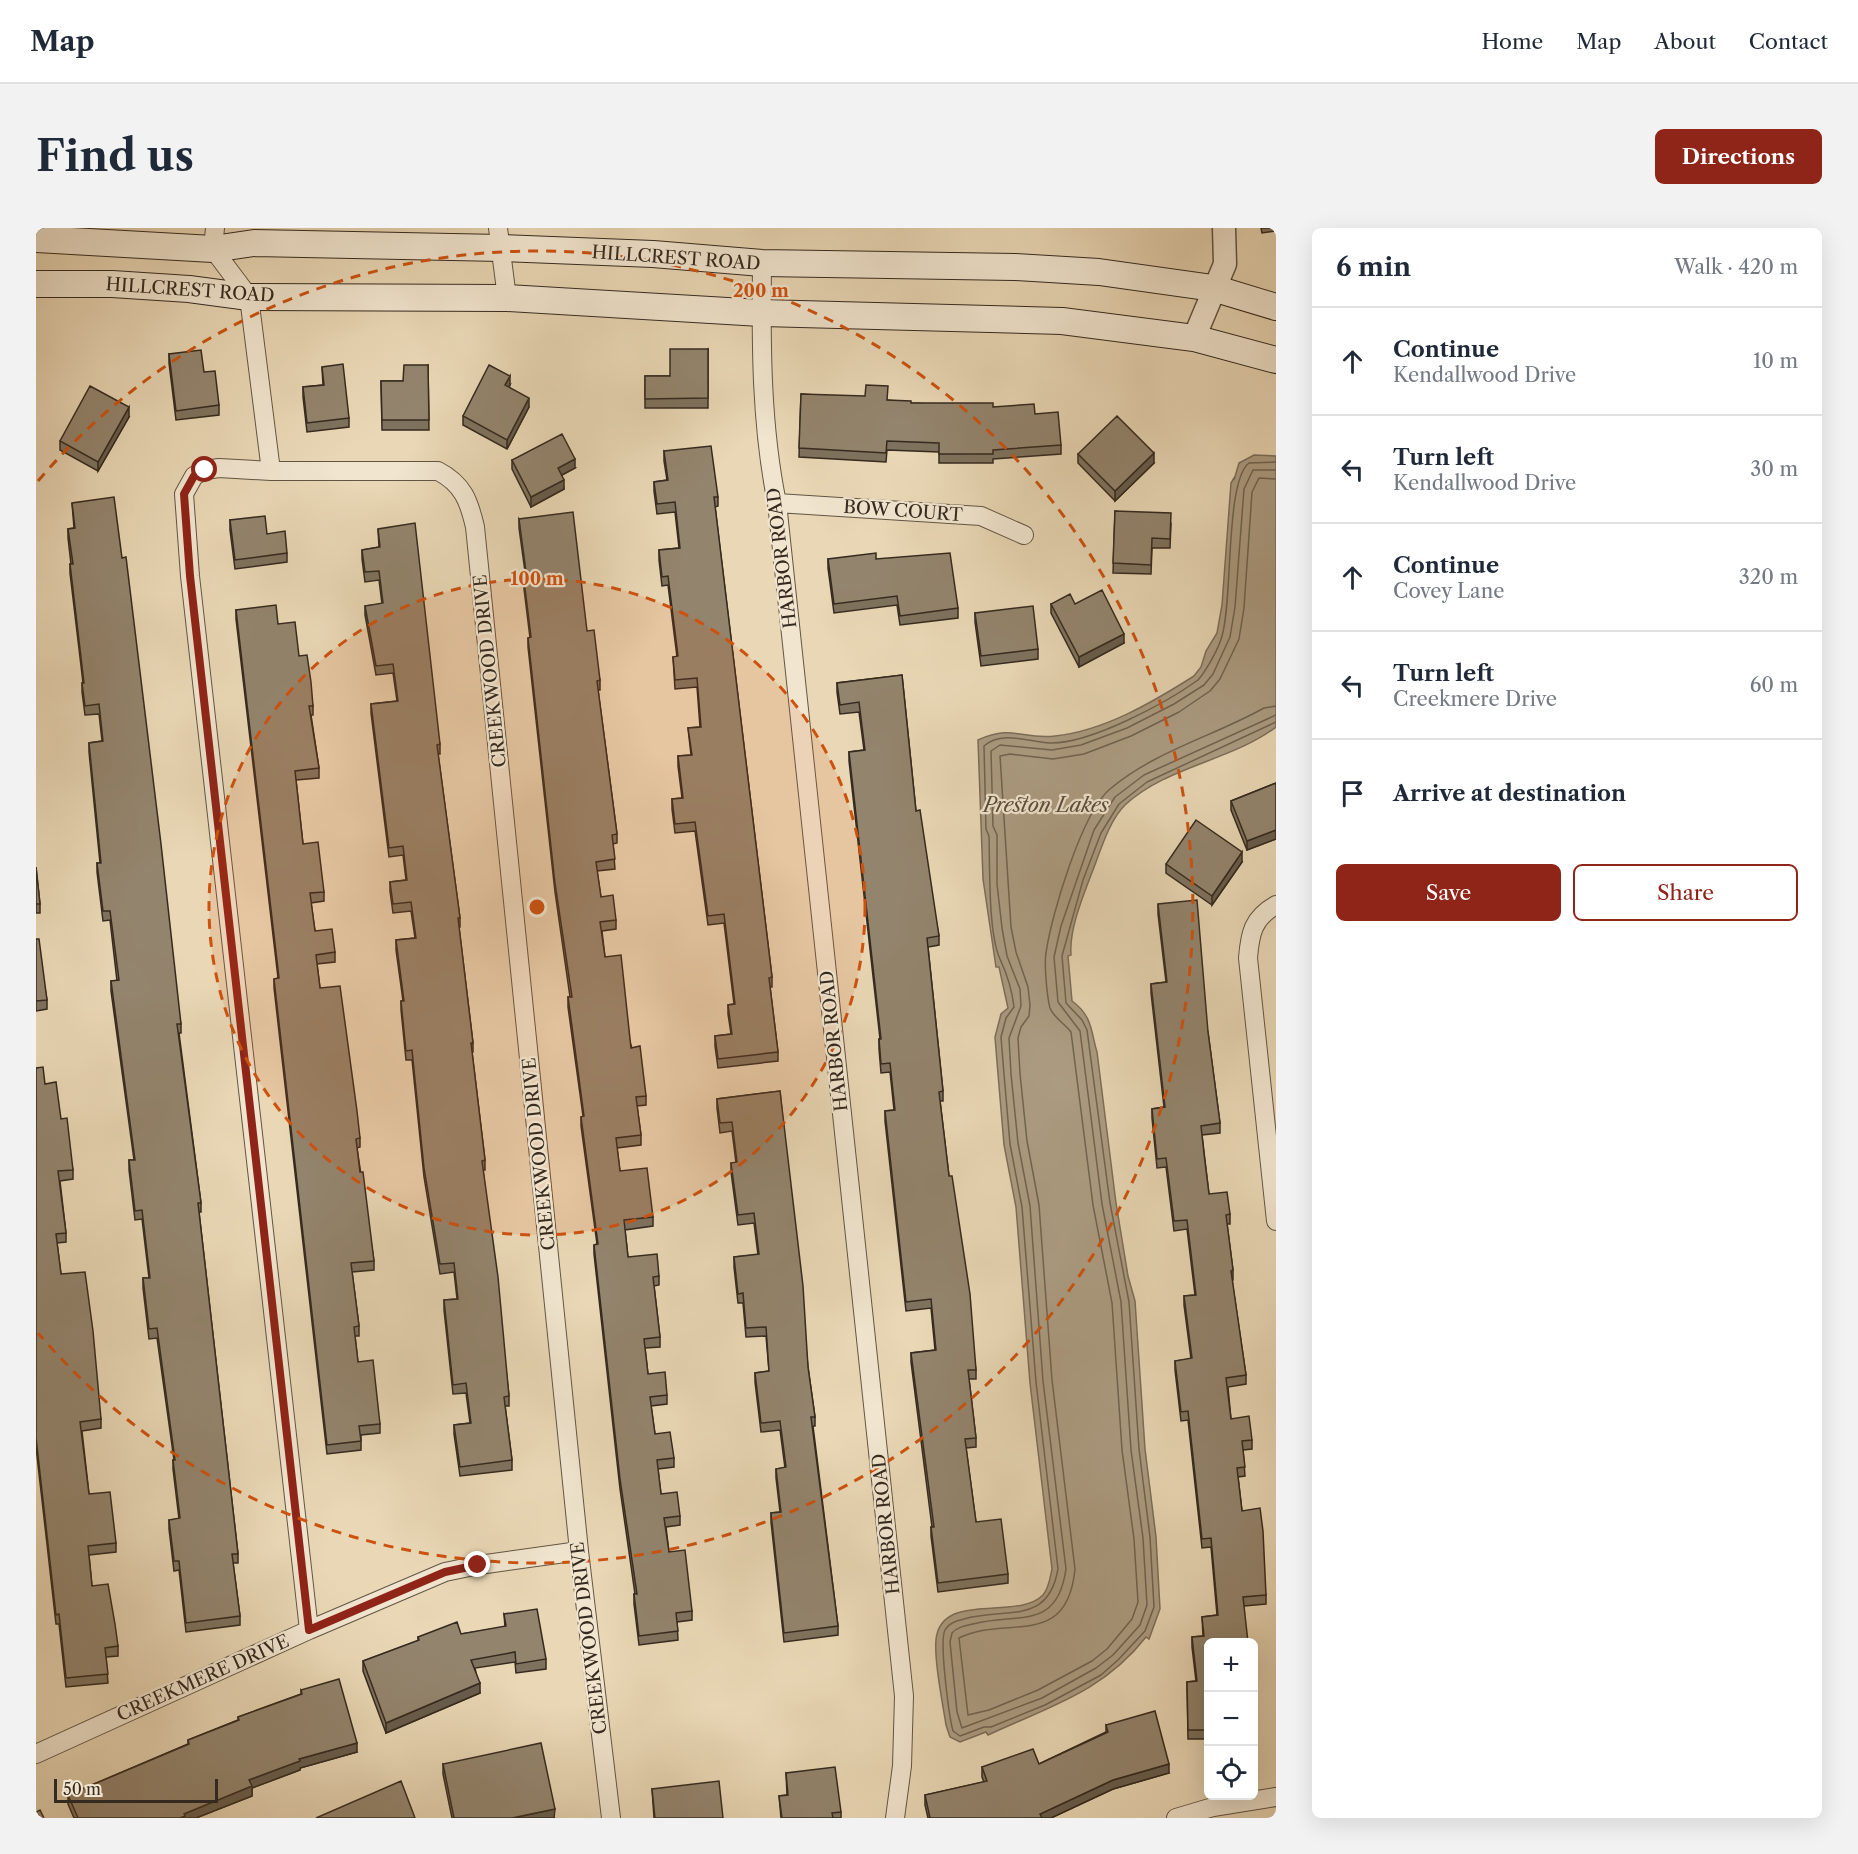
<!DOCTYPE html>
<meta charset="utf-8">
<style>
body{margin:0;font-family:"Libre Caslon Text",serif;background:#f2f2f3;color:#1f2937}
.controls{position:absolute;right:18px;bottom:18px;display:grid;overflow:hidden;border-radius:9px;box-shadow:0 6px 24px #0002}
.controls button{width:54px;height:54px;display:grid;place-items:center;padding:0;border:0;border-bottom:2px solid #e0e1e3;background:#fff;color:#1f2937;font:30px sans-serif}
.scale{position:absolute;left:18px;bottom:15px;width:164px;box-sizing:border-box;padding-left:6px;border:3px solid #352a1f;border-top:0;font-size:16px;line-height:21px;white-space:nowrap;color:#352a1f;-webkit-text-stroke:4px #f1e5cf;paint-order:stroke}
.stop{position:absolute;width:18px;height:18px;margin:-14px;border:4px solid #8f2418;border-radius:50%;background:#fff}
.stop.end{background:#8f2418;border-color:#fff;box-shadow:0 2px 6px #0008}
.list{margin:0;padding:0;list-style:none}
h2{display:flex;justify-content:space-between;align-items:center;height:78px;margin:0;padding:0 24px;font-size:26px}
h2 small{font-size:20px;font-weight:400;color:#747a83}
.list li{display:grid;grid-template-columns:39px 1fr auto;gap:18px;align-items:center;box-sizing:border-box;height:108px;padding:0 24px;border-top:2px solid #e0e1e3}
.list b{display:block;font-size:22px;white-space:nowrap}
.list p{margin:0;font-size:20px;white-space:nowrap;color:#747a83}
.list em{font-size:20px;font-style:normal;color:#747a83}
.actions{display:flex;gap:12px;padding:18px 24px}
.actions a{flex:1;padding:14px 0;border:2px solid #8f2418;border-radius:9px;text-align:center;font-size:21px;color:#8f2418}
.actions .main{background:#8f2418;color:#fff}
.icon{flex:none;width:33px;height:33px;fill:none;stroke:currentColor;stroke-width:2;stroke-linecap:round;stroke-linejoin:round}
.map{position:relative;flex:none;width:1240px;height:1590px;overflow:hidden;border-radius:9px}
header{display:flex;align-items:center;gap:36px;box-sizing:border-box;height:84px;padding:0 30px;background:#fff;border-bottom:2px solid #e0e1e3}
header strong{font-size:28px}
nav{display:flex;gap:33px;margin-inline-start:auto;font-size:21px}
.intro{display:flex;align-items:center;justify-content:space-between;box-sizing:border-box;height:144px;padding:0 36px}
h1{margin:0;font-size:42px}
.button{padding:15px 27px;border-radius:9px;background:#8f2418;color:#fff;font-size:21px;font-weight:700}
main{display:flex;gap:36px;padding:0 36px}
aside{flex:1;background:#fff;border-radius:9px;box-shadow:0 6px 24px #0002}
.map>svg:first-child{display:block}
</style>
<header>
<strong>Map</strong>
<nav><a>Home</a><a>Map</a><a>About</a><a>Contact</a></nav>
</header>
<div class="intro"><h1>Find us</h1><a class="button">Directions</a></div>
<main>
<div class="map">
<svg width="1240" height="1590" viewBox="0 0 1240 1590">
<rect width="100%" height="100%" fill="#e9d7b5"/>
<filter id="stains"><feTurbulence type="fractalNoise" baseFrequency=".00333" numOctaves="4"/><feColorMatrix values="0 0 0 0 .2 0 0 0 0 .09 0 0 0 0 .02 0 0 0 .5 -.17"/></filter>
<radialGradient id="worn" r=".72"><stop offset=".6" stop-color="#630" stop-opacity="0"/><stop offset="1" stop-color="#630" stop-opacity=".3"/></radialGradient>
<!-- water -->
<path fill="#ac9c82" stroke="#7c6e5a" stroke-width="1.5" d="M1218,227L1240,228V499C1195,533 1131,538 1089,577C1072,594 1064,625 1055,647C1046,671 1033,702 1035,727L1032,728L1036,773C1057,788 1055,805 1061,824L1080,975L1092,1048L1099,1073L1109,1221L1120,1309L1124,1381L1113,1411L1110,1409C1067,1464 1014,1478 952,1507L950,1504L924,1514L914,1509L910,1497C907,1477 896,1423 901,1406C911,1365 983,1392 1007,1367C1013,1360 1014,1350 1016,1341L994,1155L980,979L968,917L962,846L959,809L965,786L972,780L963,739H960L947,651L942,512C977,496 986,512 1019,508C1068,503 1117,474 1158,448L1165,439L1170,423L1181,405L1186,377L1195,255L1198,250V252L1203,235Z"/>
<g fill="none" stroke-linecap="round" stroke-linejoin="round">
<!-- shore -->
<path stroke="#706350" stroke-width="1.5" d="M1240,234L1213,235C1189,253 1197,372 1186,408C1183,420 1170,443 1162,452C1130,475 1054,516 1014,515C993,514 966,502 948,518L950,601L953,608C954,638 952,705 964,731C971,746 976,762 978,779L970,790L965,809L968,846L974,916L986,979L1000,1154L1022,1341C1012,1398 970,1379 928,1391C920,1393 913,1395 909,1402C903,1413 913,1488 917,1503L924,1508L948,1499H955L1009,1477L1065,1447L1082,1432L1109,1403L1118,1379L1114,1309L1103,1221L1093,1074L1074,975L1051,802L1046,792L1030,775L1026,728L1047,652L1065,605L1083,576L1111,554L1240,494
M1240,242H1217L1208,261L1199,379L1194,409L1177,446L1168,457L1138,476L1091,500L1045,517L1016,522L964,517L955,523L957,598L961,607V656L966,700L971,728L984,761L985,778L973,810L975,846L982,915L994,978L1007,1153L1030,1341C1021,1404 981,1384 937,1396C929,1398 921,1399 916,1405L914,1414L921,1484L926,1500L1006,1470L1060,1440L1077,1427L1104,1397L1111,1377L1107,1310L1095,1222L1085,1074L1066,976L1044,803L1022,774L1018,729L1025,698L1058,602L1079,569L1108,547L1240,487
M1240,251L1223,250L1216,264L1208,380L1203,411L1184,451L1174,463L1143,484L1095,508L1048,526L1017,531L974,526L964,528L975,699L980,724L992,759L994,777L993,788L985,799L982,810L984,846L991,913L1003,977L1016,1152L1039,1341C1031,1423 970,1386 923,1410L932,1487L953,1482L1002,1462L1056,1433L1071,1421L1096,1391L1102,1374L1098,1311L1086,1222L1076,1075L1057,977L1035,804C1029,796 1018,790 1014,780C1011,769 1008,736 1010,725C1015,688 1046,584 1074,561C1119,523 1178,508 1228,480L1240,478"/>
<!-- minor casing -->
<g stroke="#625544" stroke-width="20">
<path id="minor" d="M179,0L177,21L213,69L235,243
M462,0L471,70
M726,35C725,116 725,197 741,275L868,1468L866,1538L859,1590
M741,275L945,288L988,307
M1240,677C1217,690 1214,705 1212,730L1240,993
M273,1402L154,348L148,266L158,248L169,242L183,240L235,243H402C427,256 433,273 439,299L543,1323L575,1590
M0,1526L273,1402L409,1344L443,1337L543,1323
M1140,1590L1177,1579L1240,1569"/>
</g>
<!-- tertiary casing -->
<g stroke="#625544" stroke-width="25">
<path id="tertiary" d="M1158,110L1189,36L1188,0"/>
</g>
<!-- secondary casing -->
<g stroke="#352a1f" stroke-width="28">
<path id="secondary" d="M0,11L177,21L218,15L465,20L617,26L726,35L979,39L1063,44L1177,60L1240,79
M0,56H76L153,61L213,69L471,70L725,85L1026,93L1158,110L1240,132"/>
</g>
<!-- minor -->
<use href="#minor" stroke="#f1e5cf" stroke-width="18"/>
<!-- tertiary -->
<use href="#tertiary" stroke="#f1e5cf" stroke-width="22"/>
<!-- secondary -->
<use href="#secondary" stroke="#f1e5cf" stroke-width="26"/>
</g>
<!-- wall -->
<path fill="#7e725e" stroke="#352a1f" stroke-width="1.5" d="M1225,0H1240V3L1226,5Z
M672,121V180H609V148H634Z
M133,126L168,144L183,177V187L140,192L133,135Z
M392,137L393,202H346L345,153H367Z
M286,139L313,190V199L271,204L267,169V159L287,157Z
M474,157L473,159L493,179L471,221L427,197V188Z
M765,166L852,172L875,175L957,179L999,186L1025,217V226L957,231V235H903V224L851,222L850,234L763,229Z
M93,189L62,243L24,222V213Z
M628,223L682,269V278L679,279L736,749V759H734L742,824V833L682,840L679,818V808L695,806L692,786V777L698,776L688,695L672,697L659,603L639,605L636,581V571L646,570L642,538V528L655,527L652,500L664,499L661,459L639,461L637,429H641L632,357L626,358L623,332V322L643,320L639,284L621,286L618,263V254L631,252L628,233Z
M1042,226L1118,235L1079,273L1042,235Z
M476,232L539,240L526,247L528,261L495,279L476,241Z
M36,275L145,796V805H143L165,975V984H163L202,1326V1335H197L204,1388V1397L150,1404L143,1342L138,1343L133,1301V1292L143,1291L137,1241V1232H138L121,1110L113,1111L107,1060V1050H113L106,991L99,992L93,942V932H98L75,763V753H81L74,692L67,693L61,644V635H64L53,524V515L66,513L63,486L49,487L46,464V455H47L34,345V336H35L32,310V301L38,300Z
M1079,283L1135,295L1134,320H1116L1115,346L1077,345Z
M483,291L551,403L564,452V462H562L581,606V615L577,616L579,641L561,643L565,669L580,692V701L566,703L569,729L610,868V877L601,878L605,907V917L581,920L584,943L617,989V998L589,1002L592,1029L623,1048V1057L618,1058L624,1109V1119L609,1120L612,1146L631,1167V1176L615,1178L619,1206L638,1230V1239L622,1241L625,1266L644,1288V1297L630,1299L633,1324L656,1383V1392L641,1394L642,1412L603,1417L598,1376V1366H599L584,1261L558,1026V1017L561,1016L545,898V889L547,888L532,779V769H534L519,664L492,419V410H494L488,361V352L490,351L483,300Z
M194,292L231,306L251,325V334L199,341L194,302Z
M342,301L404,516V526H402L424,690V699H423L437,815V824H436L449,932V942H447L473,1168V1178H469L476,1232V1242L424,1248L418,1206V1197L434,1195L430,1165L417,1166L408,1082V1072L421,1071L418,1044L404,1046L388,949L376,832H370L365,782V773H367L360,722V712L379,710L375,683L357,685L354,663V654L370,652L367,627L353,629L335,485V476L361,473L357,445L340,447L329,387V378L346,376L343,352L329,354L326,331V322L343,319Z
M792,331H840L922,380V390L864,397L861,377L798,385L792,340Z
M1015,376H1039L1088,415L1043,439L1015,385Z
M200,382L242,396L263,428L277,478V487H275L283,540V550L260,552L267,616L288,664V673L275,675L279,703L299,724V734L281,736L284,760L324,910V919L321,920L338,1033V1042L316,1044L323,1098V1108H319L322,1134L344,1196V1205L325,1207V1222L291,1226L238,760V751L242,750L200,391Z
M939,385L1002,421V431L945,438L939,394Z
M866,447L880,583L903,708V717L892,719L907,863V873H904L913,948L940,1142V1151H933L940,1210V1219L930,1220L940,1294L972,1346V1355L902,1364L895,1308V1299H896L875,1134V1125L899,1122L895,1080L870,1083L849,893V883L858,882L854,844L845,845L843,821V811H844L813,533V524L828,522L823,484L804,486L801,464V455Z
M1240,555V611L1211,622L1195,582V573Z
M1206,634L1176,677L1130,645V636Z
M0,639L4,676V685H0Z
M1122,676L1172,804L1184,895V905L1166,907L1173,966L1194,986V996H1191L1197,1042V1052H1196L1210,1147V1156L1192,1159L1195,1191L1216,1212V1221L1207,1222L1209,1248L1202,1249L1206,1283L1230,1367V1376L1208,1378L1173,1414V1511H1152L1151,1454L1160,1453L1156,1419V1409L1167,1408L1166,1389L1181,1387L1175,1319L1166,1320L1152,1192L1145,1193L1139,1142V1133L1155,1131L1148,1077V1068L1159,1067L1151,1001L1138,1003L1130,939L1121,940L1116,890V881L1128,879L1115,765V756L1130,754L1122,686Z
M0,711L11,772V781L0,783Z
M0,840L9,856L25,891L37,942V951L24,953L30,1005V1014L21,1015L25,1046L65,1191V1200L46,1203L53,1266L80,1315V1324L53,1327L56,1358L82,1418V1428L70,1429L72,1455L30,1459L23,1396H20L0,1219Z
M744,863L772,1139L779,1189V1198H777L802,1398V1407L748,1414L735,1294V1285L744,1284L740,1250V1241L749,1240L744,1202L725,1204L719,1154V1145L733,1143L730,1108L710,1109L707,1075H702L698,1039V1029L722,1027L718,995L702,997L695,944V935H700L696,903L684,905L681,880V871Z
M468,1386L510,1431V1441L480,1445L479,1434L439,1440L444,1465L350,1505L327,1443V1433L382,1413V1409L425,1406L469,1399Z
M265,1462L321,1524L264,1540V1542L216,1560V1568L160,1590H38L32,1576V1567L152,1516V1512L202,1492V1489L265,1466Z
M1070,1497L1133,1545L1077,1561L1015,1590H892L889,1577V1567L948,1554L946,1549V1539L1003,1536L1070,1504Z
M407,1536L519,1590H416L407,1546Z
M750,1545L805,1584V1590H745L743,1568L751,1567Z
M616,1561L687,1590H618Z"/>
<!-- shaded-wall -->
<path fill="#675c4c" stroke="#352a1f" stroke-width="1.5" d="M474,148V157L469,167V157Z
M493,170V179L471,221V212Z
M93,179V189L62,243V234Z
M1118,225V235L1079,273V263Z
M539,231V240L522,249V240Z
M528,252V261L495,279V269Z
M1088,406V415L1043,439V429Z
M1240,602V611L1211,622V613Z
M1206,624V634L1176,677V668Z
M444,1455V1465L350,1505V1495Z
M321,1515V1524L264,1540V1542L216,1560V1568L160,1590H144L148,1586L213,1552L263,1531Z
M1133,1536V1545L1077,1561L1015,1590H1004V1586L1077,1552Z
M519,1581L518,1590H476Z"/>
<!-- building -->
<path fill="#93846d" stroke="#352a1f" stroke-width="1.5" d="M634,121H672V170L609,171V148H634Z
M165,122L168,144L179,143L183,177L140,183L133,126Z
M307,136L313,190L271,195L267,159L288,157L286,139Z
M368,137H392L393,192H346L345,153H367Z
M453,137L474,148L469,157L493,170L471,212L427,188Z
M830,157L852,158L851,172L875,173V175H957V179L998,176L999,186L1022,184L1025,217L957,222V226H903V215L851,213L850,225L763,220L765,166L829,168Z
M54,158L93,179L62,234L24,213Z
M1081,188L1118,225L1079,263L1042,226Z
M526,206L539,231L522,240L528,252L495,269L476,232Z
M675,218L682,269H678L736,749L733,750L742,824L682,831L679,808L696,806L692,777L699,776L688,686L672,688L659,594L639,596L636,571L647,570L642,528L656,527L652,500L665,499L661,450L639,452L637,429L642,428L632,348L626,349L623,322L644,320L639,274L621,276L618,254L632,252L628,223Z
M78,269L86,330L90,329L125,616L145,796H141L165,975H162L202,1326H196L204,1388L150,1395L143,1333H138L133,1292L144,1290L137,1232H139L121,1100L113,1101L107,1050H114L106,982L99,983L93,932H99L75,753L83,752L74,683H67L61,635H65L53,515L67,513L63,476L49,478L46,455H48L34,336H37L32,301L39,300L36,275Z
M1079,283L1135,285L1134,311L1116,310L1115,337L1077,335Z
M537,284L551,403L558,402L564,452L561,453L581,606L576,607L579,631L560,634L565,669L577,667L580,692L564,694L569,729L585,727L595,820L604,818L610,868L600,869L605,907L580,910L584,943L611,940L617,989L588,992L592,1029L621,1026L623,1048L617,1049L624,1109L608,1111L612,1146L629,1144L631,1167L614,1169L619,1206L634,1204L638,1230L621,1232L625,1266L641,1264L644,1288L628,1290L633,1324L649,1322L656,1383L640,1385L642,1403L603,1408L598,1366H601L584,1251L558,1017L562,1016L545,889L548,888L532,769H536L519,655L492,410L495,409L488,352L491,351L483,291Z
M229,288L231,306L249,303L251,325L199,332L194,292Z
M379,295L404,516L401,517L424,690H422L437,815H435L449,932L446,933L462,1049L473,1168L468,1169L476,1232L424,1239L418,1197L435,1195L430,1155L417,1157L408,1072L422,1071L418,1035L404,1036L388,940L376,822L370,823L365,773H368L360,712L380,710L375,674L357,676L354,654L371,652L367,618L353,620L335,476L362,473L357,436L340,438L329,378L347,375L343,343L329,344L326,322L344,319L342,301Z
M840,325V331L914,325L922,380L864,388L861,368L798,376L792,331Z
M1066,362L1088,406L1043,429L1015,376L1034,366L1039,376Z
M240,377L242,396L259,394L263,428L271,427L275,454L277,478H273L283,540L259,543L267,616L282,614L288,664L274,665L279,703L296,701L299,724L280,727L284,760L304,758L321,883L324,910L320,911L324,944H327L338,1033L315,1035L323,1098L318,1099L322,1134L337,1132L344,1196L323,1198L325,1213L291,1217L238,751L243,750L200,382Z
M997,378L1002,421L945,428L939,385Z
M866,447L880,583L884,582L903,708L891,710L907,863L903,864L913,948H916L934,1066L940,1142H932L940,1210L929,1211L940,1294L965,1291L972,1346L902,1355L895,1299H898L875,1125L900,1122L895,1071L870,1074L849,883L859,882L854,835L845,836L843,811H845L813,524L829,522L823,474L804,477L801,455Z
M1240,555V602L1211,613L1195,573Z
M1160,592L1206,624L1176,668L1130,636Z
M0,639L4,676H0Z
M1161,672L1172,804L1184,895L1165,898L1168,926L1173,966L1191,964L1194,986L1190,987L1197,1042L1195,1043L1210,1147L1190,1150L1195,1191L1213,1188L1216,1212L1206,1213L1209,1239L1201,1240L1206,1283L1224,1280L1227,1303L1230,1367L1207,1369L1212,1414H1173V1502H1152L1151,1454L1161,1453L1156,1409L1168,1408L1166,1389L1182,1387L1175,1310L1166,1311L1152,1183L1145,1184L1139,1133L1156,1130L1148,1068L1160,1067L1151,992L1138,993L1130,930L1121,931L1116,881L1129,879L1115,756L1131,754L1122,676Z
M0,711H3L11,772L0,773Z
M7,839L9,856L20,854L25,891L31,890L37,942L22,943L30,1005L20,1006L25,1046L49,1044L57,1103L65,1191L44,1194L53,1266L74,1264L80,1315L52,1318L56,1358L72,1356L79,1396L82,1418L69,1420L72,1446L30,1450L23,1386L20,1387L0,1210V840Z
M744,863L767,1058L772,1139L779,1189H775L802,1398L748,1405L735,1285L745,1284L740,1241L750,1239L744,1193L725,1195L719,1145L733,1143L730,1099L710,1100L707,1065L702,1066L698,1029L723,1026L718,985L702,987L695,935L701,934L696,894L684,895L681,871Z
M501,1381L510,1431L480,1436L479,1424L435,1432L444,1455L350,1495L327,1433L383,1412L382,1409L421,1394L425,1406L470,1398L468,1386Z
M303,1451L321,1515L263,1531L264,1533L213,1552L216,1558L148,1586L149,1588L144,1590H42L32,1567L153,1516L152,1512L203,1492L202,1489L266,1466L265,1462Z
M1119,1483L1133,1536L1077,1552L1004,1586L1006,1590H894L889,1567L951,1553L946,1539L997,1521L1003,1536L1072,1504L1070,1497Z
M505,1515L519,1581L476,1590H418L407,1536Z
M799,1539L805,1584L796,1585L797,1590H746L743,1568L752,1567L750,1545Z
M365,1553L379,1590H280Z
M683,1553L687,1590H619L616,1561Z
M4,1582L8,1590H0V1584Z"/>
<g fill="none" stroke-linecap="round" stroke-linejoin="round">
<!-- route -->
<path stroke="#8f2418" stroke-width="8" d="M169,242L158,248L148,266L154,348L273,1402L409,1344L442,1337"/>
</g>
<!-- distance rings -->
<circle cx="501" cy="679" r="328" fill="#cd520f" fill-opacity=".12"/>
<g fill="none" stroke="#cd520f" stroke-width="3" stroke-dasharray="10 8">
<circle cx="501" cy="679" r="328"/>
<path d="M2 253A656 656 0 1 1 2 1105"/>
</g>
<g text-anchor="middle" stroke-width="4.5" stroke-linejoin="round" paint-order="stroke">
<!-- street labels -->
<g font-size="18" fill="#352a1f" stroke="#f1e5cf">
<text transform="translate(640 30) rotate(4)" y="6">HILLCREST ROAD</text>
<text transform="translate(154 62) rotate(4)" y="6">HILLCREST ROAD</text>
<text transform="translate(867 283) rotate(4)" y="6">BOW COURT</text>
<text transform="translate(746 330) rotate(-97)" y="6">HARBOR ROAD</text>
<text transform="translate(454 443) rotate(-96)" y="6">CREEKWOOD DRIVE</text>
<text transform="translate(798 813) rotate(-96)" y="6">HARBOR ROAD</text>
<text transform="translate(503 926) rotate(-96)" y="6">CREEKWOOD DRIVE</text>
<text transform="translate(850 1296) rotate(-96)" y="6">HARBOR ROAD</text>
<text transform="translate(553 1410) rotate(-97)" y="6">CREEKWOOD DRIVE</text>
<text transform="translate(167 1450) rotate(-24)" y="6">CREEKMERE DRIVE</text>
</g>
<!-- water labels -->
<g font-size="20" font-style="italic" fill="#594c3d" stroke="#f1e5cf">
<text x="1010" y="584">Preston Lakes</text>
</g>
</g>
<circle cx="501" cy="679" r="9" fill="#cd520f" stroke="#f1e5cf" stroke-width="3"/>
<g font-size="18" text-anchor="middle" font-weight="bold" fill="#cd520f" stroke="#f1e5cf" stroke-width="4.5" stroke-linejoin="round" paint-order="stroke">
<text x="725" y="69">200 m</text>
<text x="501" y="357">100 m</text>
</g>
<rect width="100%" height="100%" filter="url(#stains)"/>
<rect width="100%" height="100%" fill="url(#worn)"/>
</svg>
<div class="controls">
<button>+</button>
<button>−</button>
<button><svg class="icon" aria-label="locate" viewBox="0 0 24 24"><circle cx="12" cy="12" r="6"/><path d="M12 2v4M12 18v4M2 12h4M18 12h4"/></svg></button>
</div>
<div class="scale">50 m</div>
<div class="stop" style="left:169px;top:242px"></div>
<div class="stop end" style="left:442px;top:1337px"></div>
</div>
<aside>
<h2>6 min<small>Walk · 420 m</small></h2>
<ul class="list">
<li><svg class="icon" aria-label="ahead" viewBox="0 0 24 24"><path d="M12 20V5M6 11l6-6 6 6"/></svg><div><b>Continue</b><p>Kendallwood Drive</p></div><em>10 m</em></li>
<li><svg class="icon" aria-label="left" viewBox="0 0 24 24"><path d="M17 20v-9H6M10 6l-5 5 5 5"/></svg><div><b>Turn left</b><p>Kendallwood Drive</p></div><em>30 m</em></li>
<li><svg class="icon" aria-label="ahead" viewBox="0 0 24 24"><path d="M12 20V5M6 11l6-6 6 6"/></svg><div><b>Continue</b><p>Covey Lane</p></div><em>320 m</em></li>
<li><svg class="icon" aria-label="left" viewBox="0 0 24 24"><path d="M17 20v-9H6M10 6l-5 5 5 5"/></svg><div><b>Turn left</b><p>Creekmere Drive</p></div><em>60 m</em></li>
<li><svg class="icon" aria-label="arrive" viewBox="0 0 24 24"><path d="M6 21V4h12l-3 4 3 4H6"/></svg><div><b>Arrive at destination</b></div></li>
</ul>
<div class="actions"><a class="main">Save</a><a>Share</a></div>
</aside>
</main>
